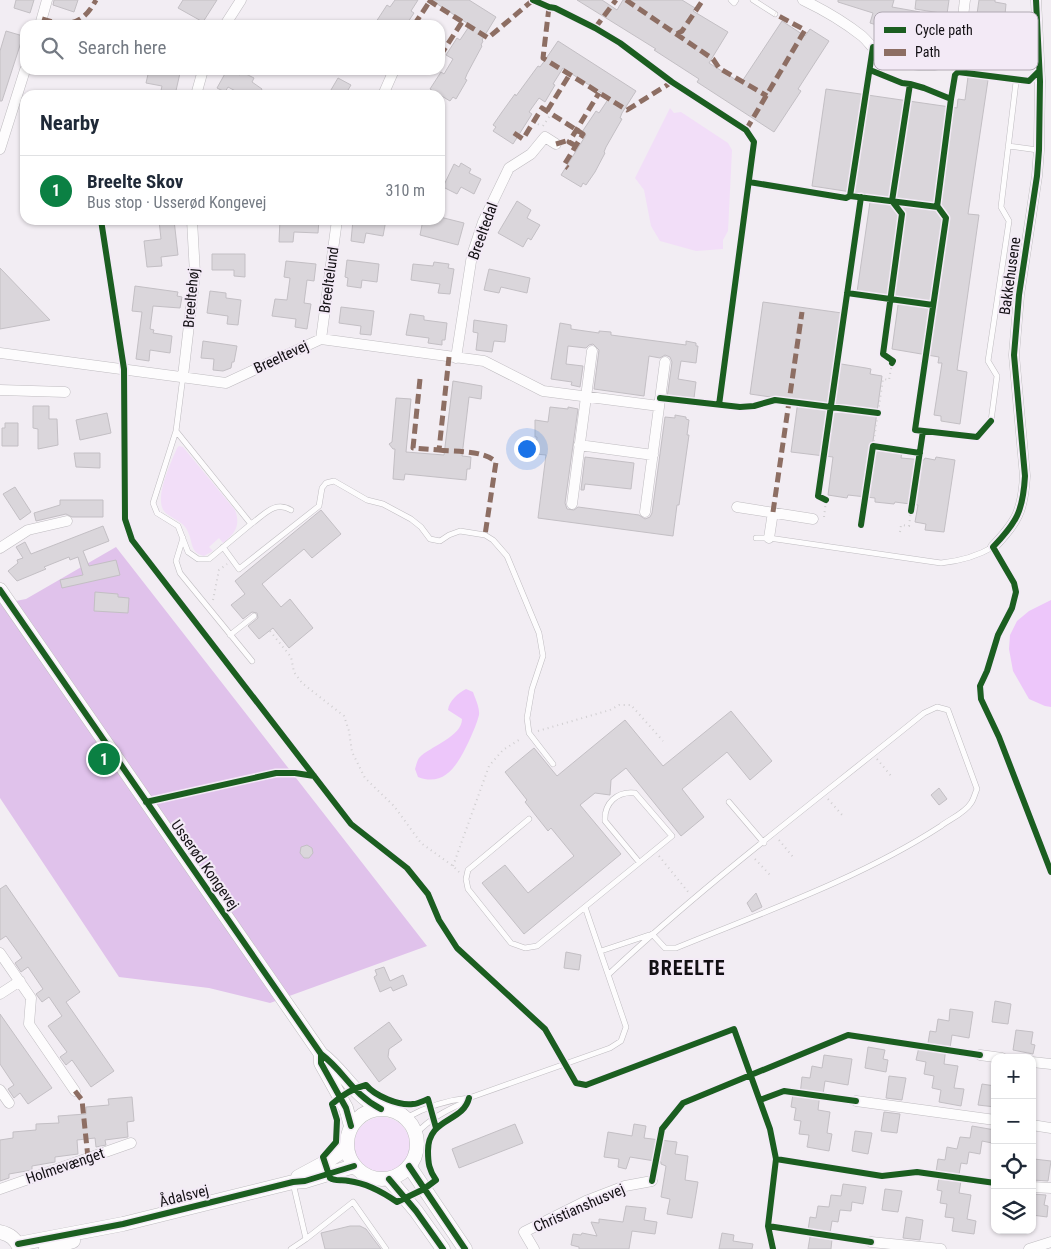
<!DOCTYPE html>
<meta charset="utf-8">
<style>
body{margin:0;font-family:"Roboto Condensed",sans-serif;background:#f2f2f3;color:#1f2937}
.controls{position:absolute;right:15px;bottom:15px;display:grid;overflow:hidden;border-radius:10px;box-shadow:0 1px 4px #0004}
.controls button{width:45px;height:45px;display:grid;place-items:center;padding:0;border:0;border-bottom:1px solid #e0e1e3;background:#fff;color:#1f2937;font:25px sans-serif}
.you{position:absolute;left:526px;top:448px;width:18px;height:18px;margin:-12px;border:4px solid #fff;border-radius:50%;background:#1a73e8;box-shadow:0 0 0 8px #1a73e833}
.badge{display:grid;place-items:center;width:32px;height:32px;border-radius:50%;background:#0b8043;color:#fff;font-size:16px;font-weight:700}
.pin{position:absolute;translate:-50% -50%;border:2px solid #fff;box-shadow:0 1px 5px #0006}
.list{margin:0;padding:0;list-style:none}
h2{display:flex;justify-content:space-between;align-items:center;height:65px;margin:0;padding:0 20px;font-size:21px}
h2 small{font-size:16px;font-weight:400;color:#747a83}
.list li{display:grid;grid-template-columns:32px 1fr auto;gap:15px;align-items:center;box-sizing:border-box;height:70px;padding:0 20px;border-top:1px solid #e0e1e3}
.list b{display:block;font-size:19px;white-space:nowrap}
.list p{margin:0;font-size:16px;white-space:nowrap;color:#747a83}
.list em{font-size:16px;font-style:normal;color:#747a83}
.icon{flex:none;width:28px;height:28px;fill:none;stroke:currentColor;stroke-width:2;stroke-linecap:round;stroke-linejoin:round}
.map{position:relative;flex:none;width:1051px;height:1249px;overflow:hidden}
.search{position:absolute;background:#fff;box-shadow:0 1px 4px #0004;left:20px;top:20px;width:425px;height:55px;display:flex;align-items:center;gap:12px;box-sizing:border-box;padding:0 18px;border-radius:15px;color:#747a83;font-size:19px}
.panel{position:absolute;background:#fff;box-shadow:0 1px 4px #0004;left:20px;top:90px;width:425px;height:135px;border-radius:15px}
.map>svg:first-child{display:block}
</style>
<div class="map">
<svg width="1051" height="1249" viewBox="0 0 1051 1249">
<rect width="100%" height="100%" fill="#f2edf3"/>
<!-- green -->
<path fill="#f2def8" d="M670,108L674,113L681,112L728,143L732,150L728,231L723,240V249L696,251L660,241L651,226L644,190L635,178Z
M179,446L183,447L235,510C241,526 235,533 223,543L219,538L209,547L213,551L204,556C190,553 193,542 188,532C184,522 175,520 167,514C151,503 171,463 177,448Z
M354 1145a28 28 0 1 1 56 0a28 28 0 1 1-56 0Z"/>
<!-- forest -->
<path fill="#e0c2eb" d="M116,547L427,946L270,1003L209,988L119,977L0,798V604L26,599Z"/>
<!-- water -->
<path fill="#edc6fa" d="M1051,600V707L1045,706L1029,699L1013,671L1009,649L1010,635L1017,621L1029,611Z
M466,689L473,692C475,698 480,708 479,715C477,723 473,732 469,741C459,762 446,788 418,777L415,769C416,766 417,761 419,758C430,746 462,737 462,719L448,710C449,701 458,693 466,689Z"/>
<!-- building -->
<path fill="#dad6db" stroke="#c3bfc4" d="M16,0H34L30,13L14,8Z
M54,0H78L74,12L53,5Z
M183,0H217L203,22L178,8Z
M395,0H418L411,11L414,13L406,25H374L387,5L390,7Z
M431,0H469L496,17L482,40L483,41L481,45L482,46L467,74L465,79L467,80L456,99L453,97L450,101L430,89L441,72L444,74L453,59L446,55L457,38L460,40L470,25Z
M577,0H602L617,10L623,0H682L695,8L693,11L728,32L709,63L741,83L782,21L805,36L810,29L829,41L798,89L801,91L774,132L697,82L699,79L654,50L656,49Z
M838,0H894L892,7L920,12L916,34L932,37L930,52L902,48L901,50L882,44L887,28L870,23L873,13L838,2Z
M916,0H949L947,14L915,9Z
M979,0H995V2L1006,4L1004,26L976,21Z
M6,31L23,36L2,101H0V51Z
M558,41L636,91L622,113L620,118L622,119L606,147L604,152L605,153L595,172L586,185L583,183L581,187L561,175L586,135L582,132L596,111L599,113L609,98L572,74L563,68L553,84L555,85L545,102L539,98L529,112L532,114L513,144L493,131L496,127L493,125L502,112L515,94L516,96L538,66L540,67L543,63Z
M149,70H165L180,73L175,95H160L162,86L146,83Z
M227,70H230L240,75L242,72L254,78L252,82L262,89L259,95H243L228,87L225,92L217,88Z
M968,77L988,80L968,214L979,215L957,370L967,372L960,424L941,421V416L934,415L942,363H938L939,357L892,349L899,298L857,292L871,195L812,186L826,89L957,108L958,99L965,100Z
M338,78L351,85L345,95H328Z
M461,163L471,169L469,173L481,179L474,194L461,187L457,194L443,187L454,164L459,167Z
M517,201L531,210L527,218L540,225L531,240L528,238L523,247L498,233Z
M440,217L464,223L458,245L420,235L423,220H440Z
M159,220H174L178,255L161,257L162,266L147,267L144,241L161,239Z
M280,220H319L318,233L294,232L293,242H279Z
M353,220H386L383,236L366,233L364,243L351,241Z
M212,254H245V277L234,276V270H212Z
M347,260L379,264L377,282L362,280L361,288L347,286L348,278L345,277Z
M286,261L316,264L314,281L307,280L304,303L311,304L307,329L295,327L296,319L272,316L275,299L287,300L290,278L284,277Z
M434,262L449,264L448,268L454,269L450,294L438,293L440,284L411,280L413,264L433,266Z
M0,268L50,320L0,329Z
M489,269L530,278L527,293L501,287L499,293L484,290Z
M135,286L178,292L177,296L182,297L180,308L153,306L150,329L154,330L153,333L172,336L170,353L150,350L149,361L136,359L142,312L132,311Z
M210,291L226,293V298L241,300L238,325L227,324L228,316L207,313Z
M763,302L842,313L835,363L866,368L871,369L870,374L882,376L872,448L902,452L901,458L924,460L925,458L935,460L936,457L955,460L944,532L925,530L926,524L915,522L918,505L895,502L894,504L875,502V498L848,495L847,498L828,495L833,457L791,452L798,401L750,394Z
M341,307L374,311L371,335L360,334L361,326L339,323Z
M410,314L424,316V320L447,323L445,340H442V345L428,343L429,338L406,335Z
M474,320L507,325L505,342L494,341L492,352L476,350L478,333L473,332Z
M560,323L571,325V329L599,333V331L611,332V335L686,345V341L696,343V346H698L696,363L681,361L678,379L696,382L694,398L676,396V399L667,398L672,362L670,357L665,355L660,358L649,356L644,396L594,389L599,350L593,344L589,345L586,348L568,346L566,364L583,366L580,387L571,385L572,382L551,379Z
M203,341L237,346L234,362H232L231,368L223,371L213,370L214,359L201,358Z
M453,381L482,386L481,399L469,397L462,456L471,457L470,469H467L466,480L405,474L404,480L393,479L395,449H393L389,444L392,442L396,398L411,399L406,452L444,455Z
M33,406H49V419H57L58,445L38,449V429L33,428Z
M550,407L568,409V407L578,409L565,503L567,509L574,510L578,507L639,515L645,519L650,517L652,513L665,417L675,418V415L686,417V419L689,420L687,435H689L679,505H677L673,536L538,518L546,455L535,454L537,437H535V420L548,422Z
M107,413L111,433L80,440L76,420Z
M5,423H18V446H2V428H5Z
M74,453H100V468L76,467Z
M585,457L634,463L631,489L585,484L584,490H581Z
M15,487L31,512L20,520L3,494Z
M60,500H103V517H72L66,514L36,521L34,513L60,505Z
M321,510L341,534L312,558L304,549L262,584L281,607L290,599L313,628L289,648L273,628L259,639L248,626L258,618L257,613L252,612L243,619L231,605L245,594L235,581Z
M103,526L109,541L83,551L89,566L116,560L120,575L62,588L60,580L83,575L78,557L70,560L69,557L44,567L46,569L17,581L8,571L18,563L17,560L23,558L16,547L25,542L31,554Z
M95,592L118,594V597L129,598L128,613L94,611Z
M731,711L772,761L750,780L727,752L682,789L704,817L681,836L626,768L611,780L610,795L595,793L580,805L621,854L524,934L482,883L505,865L528,893L574,856L551,828L548,831L525,802L527,800L505,772L534,748L557,776L625,720L663,766Z
M939,788L947,799L939,805L931,795Z
M307,845L312,848L313,853L309,858H304L300,853L301,847Z
M6,885L80,992L66,1002L114,1071L91,1087L72,1060L66,1065L60,1057L67,1052L48,1026L62,1016L49,997L42,1002L36,994L43,989L28,967L21,972L15,963L22,958L6,936L0,940V889Z
M756,893L762,907L752,912L747,903Z
M566,952L581,955L579,970L564,968Z
M384,967L390,981L403,975L407,985L393,991L391,987L380,992L374,977L377,975L375,970Z
M995,1001L1011,1004L1008,1024L992,1022Z
M950,1009L973,1012L969,1038L952,1035L950,1048L946,1047L944,1064L958,1066L954,1088L964,1089L961,1106L939,1102L941,1090L932,1088L934,1076L924,1074L926,1062L916,1060L919,1047L927,1049L930,1031L936,1032L938,1019L949,1021Z
M0,1014L52,1088L28,1104L20,1093L14,1098L8,1089L14,1085L0,1064Z
M389,1022L402,1040L389,1049L388,1057L396,1069L379,1082L354,1048Z
M1016,1030L1033,1032L1031,1044L1035,1045L1033,1054L1013,1050Z
M868,1047L885,1050L883,1059L888,1060L886,1072L865,1068Z
M824,1055L852,1059L848,1085L825,1081L823,1094L820,1093L818,1110L830,1112L827,1133L832,1134L829,1151L807,1147L809,1135L799,1134L801,1121L794,1120L796,1108L791,1107L793,1094L800,1095L802,1077L810,1078L812,1066L822,1068Z
M889,1076L906,1078L902,1100L886,1098Z
M982,1084L995,1086V1107L978,1105Z
M132,1097L134,1121L127,1122L128,1137L105,1140L106,1145L96,1147L95,1138L77,1140L78,1154L55,1157V1162L32,1166V1170L9,1174V1178L0,1181V1140L13,1138V1132L36,1130V1124L59,1123L58,1116L86,1114V1107L109,1105L108,1099Z
M884,1112L900,1114L897,1133L881,1131Z
M515,1124L523,1143L459,1168L452,1149Z
M634,1124L646,1126L644,1138L677,1142L675,1154L688,1156L685,1180L698,1182L692,1218L667,1214L670,1199L661,1197L666,1166L661,1164V1162L630,1157L626,1169L618,1167L619,1159L604,1157L608,1132L632,1136Z
M972,1126L995,1130L992,1143L982,1141L980,1154L969,1152L967,1164L961,1163L958,1180L961,1181L959,1193L971,1195L967,1219L976,1221L974,1234L952,1231L954,1218L945,1217L947,1204L940,1203L942,1191L937,1190L940,1172H936L938,1159L945,1160L947,1147L957,1149L960,1137L970,1138Z
M855,1131L872,1133L868,1154L852,1151Z
M1034,1159L1051,1161L1048,1181L1032,1180Z
M843,1184L866,1187L863,1204L852,1202L851,1211L840,1210L838,1222L832,1221L829,1239H832L831,1249H808L811,1231L808,1230L810,1217L816,1218L818,1206L829,1207L831,1195L841,1196Z
M885,1189L902,1191L898,1212L882,1210Z
M1032,1194L1046,1195L1044,1205L1048,1206L1047,1217L1032,1215Z
M626,1206L646,1208L644,1220L657,1222L655,1234L632,1231L629,1249H579V1247L571,1245L573,1234L581,1235L582,1233L597,1236L591,1222L599,1223V1219L623,1222Z
M906,1217L923,1220L920,1240L903,1238Z
M350,1226H360L366,1229L381,1249H325L321,1233Z
M722,1233L734,1235L733,1241L753,1244L752,1249H719Z"/>
<g fill="none" stroke-linecap="round" stroke-linejoin="round">
<!-- lane casing -->
<g stroke="#bfbcc0" stroke-width="6">
<path id="lane" d="M731,0L734,3L736,0
M753,0L775,14
M1008,146L1038,150
M999,291L1019,295
M991,421L997,376L988,361L1009,221L1001,207L1016,82
M176,431L251,524L209,559H198L188,552L178,526L157,513L153,503L176,431L183,376
M251,524C264,515 275,500 291,510
M183,538L176,561L180,573L252,661
M756,538H769L941,563C960,561 976,557 993,547
M223,547L239,569L319,506L322,488L326,483L334,481L367,500L383,504L411,519L421,527L430,539L440,541L449,535L460,531L485,535L493,540L507,556L539,633L543,656L532,689L527,718L529,733L553,764
M230,635L254,616
M729,802L764,843
M529,819L468,870L466,879L468,889L511,943L525,948L537,946L672,836L635,793C617,791 604,803 605,821L639,862
M601,951L649,935
M609,974C708,881 818,799 924,713L937,707L948,710L977,789C975,793 974,799 971,803C965,813 950,819 941,826C861,878 764,912 676,948H665L652,934
M406,1118C426,1107 446,1100 469,1098L610,1048L621,1041L626,1027L585,907
M416,1134C429,1119 447,1110 465,1102L469,1098
M306,1239L353,1202L386,1249
M291,1249L306,1239L293,1183"/>
</g>
<!-- street casing -->
<g stroke="#bfbcc0" stroke-width="11">
<path id="street" d="M803,0C824,10 843,21 862,36C871,44 878,57 890,61C896,63 903,63 909,64C932,67 951,68 959,42C963,29 963,13 965,0
M40,25L47,0
M225,25L241,0
M196,95L203,70
M383,95L394,70
M0,149L25,70
M321,339L337,220
M0,353L226,383L321,339L484,361L543,391L659,406
M456,358L472,255L483,222L509,168L531,154L545,137L556,144
M183,376L195,274L192,220
M0,390L65,392
M579,445L653,455
M572,504L592,351
M737,507L813,519
M645,512L665,362
M769,538L773,512
M993,547C1017,522 1023,511 1025,476L1014,355L1019,295L1037,176L1039,150L1040,81L1036,0
M0,548L28,530L67,521
M0,953L31,998L29,1024L75,1091
M0,994L20,981
M980,1055L1002,1058
M1032,1062L1051,1064
M0,1090L9,1103
M856,1101L995,1120
M1032,1125L1051,1128
M1032,1187L1051,1188
M0,1189L131,1143
M871,1242L941,1249
M534,1249L524,1232L586,1201L625,1186L652,1181
M1029,1249L1051,1242"/>
</g>
<!-- secondary casing -->
<g stroke="#bfbcc0" stroke-width="15">
<path id="secondary" d="M0,590L321,1054C345,1072 352,1094 381,1109
M321,1054V1063L346,1108L351,1126
M347 1144a35 35 0 1 1 70 0a35 35 0 1 1-70 0Z
M409,1166L465,1249
M298,1177L324,1163L346,1149
M389,1179L416,1211L443,1249
M0,1232C10,1234 16,1239 20,1249
M18,1244L123,1224L293,1182L305,1181L354,1166
M46,1249L73,1241"/>
</g>
<!-- path -->
<path stroke="#d0ced0" stroke-width="2" stroke-dasharray="1 4" stroke-linecap="butt" d="M534,121L542,127
M543,126L551,114
M873,446L883,379L889,380L892,363
M824,517L826,500
M900,532L901,525L909,526L911,511
M213,600L219,570L227,564
M270,631L291,657L294,672L302,683L344,716L349,731L352,752L365,778L394,806L421,843L453,866L459,872
M538,731L610,710L619,705H631L663,741
M877,759L892,777
M828,799L843,816
M779,840L793,857
M659,856L689,893
M755,859L770,875
M453,866L489,766L503,750L522,738"/>
<!-- lane -->
<use href="#lane" stroke="#fdfcfd" stroke-width="5"/>
<!-- street -->
<use href="#street" stroke="#fdfcfd" stroke-width="10"/>
<!-- secondary -->
<use href="#secondary" stroke="#fdfcfd" stroke-width="14"/>
<!-- quiet -->
<path stroke="#8d6e63" stroke-width="5" stroke-dasharray="10 5" stroke-linecap="butt" d="M428,0L488,38L533,0
M626,0L713,59L719,68L767,96
M549,7L543,58L627,110L672,82
M42,19C67,27 82,26 96,0
M414,25L430,1
M595,28L616,0
M677,34L682,31L703,0
M440,56L462,22
M547,111L570,74
M746,130L805,30L775,14
M514,133L523,139L542,108L583,134L564,165L568,168
M556,144L566,141L569,142
M576,146L569,142L599,93
M420,379L413,448L439,450L449,357
M439,450C456,452 483,450 496,462L485,535
M773,512L802,312
M75,1091L82,1100L88,1158"/>
<!-- cycleway casing -->
<g stroke="#f3eaf6" stroke-width="9">
<path id="cycleway" d="M533,0L549,7L555,8L595,28L620,43L672,82L746,130L754,142L719,405
M1036,0L1040,81L1039,150L1037,176L1019,295L1014,355L1025,476C1023,511 1017,522 993,547L1014,583L1016,592L1012,608L998,635L987,671L980,686L981,699L999,737L1051,872
M873,47L850,196L938,207L946,218L915,430L977,437L991,421
M870,70L902,83L910,84L892,201L902,214L883,354L893,361L892,363
M910,84L924,88L951,99L955,75L958,72L1029,81L1039,71
M749,182L846,198L850,196
M937,207L951,99
M101,220L124,369L125,519L132,540L351,824L407,868L428,894L439,920L457,948L545,1029L576,1083L586,1085L734,1029L770,1129L776,1159L768,1226L773,1249
M847,293L933,305
M660,398L740,407L754,406L775,400L878,413
M826,500L818,496L861,197
M911,511L923,431
M861,525L873,446L920,453
M0,590L321,1054C345,1072 352,1094 381,1109
M146,802L276,773H295L314,776
M321,1054V1063L346,1108L351,1126
M760,1100L784,1091L856,1101
M436,1128L428,1099C423,1101 418,1104 413,1104C399,1106 375,1096 366,1085C354,1088 341,1096 332,1104L337,1120L336,1142L323,1157L330,1178C336,1182 342,1179 349,1181C365,1183 384,1193 397,1202L424,1189L436,1180C429,1170 428,1163 428,1151C428,1117 463,1123 469,1098
M776,1159L882,1176L917,1172L995,1183
M409,1166L465,1249
M389,1179L416,1211L443,1249
M652,1181L662,1129L683,1103L848,1035L980,1055
M768,1226L871,1242
M18,1244L123,1224L293,1182L305,1181L354,1166"/>
</g>
<!-- cycleway -->
<use href="#cycleway" stroke="#1b5e20" stroke-width="6"/>
</g>
<g text-anchor="middle" stroke-width="4" stroke-linejoin="round" paint-order="stroke">
<!-- street labels -->
<g font-size="15" fill="#131014" stroke="#f3eaf6">
<text transform="translate(483 231) rotate(-70)" y="5">Breeltedal</text>
<text transform="translate(1010 276) rotate(-82)" y="5">Bakkehusene</text>
<text transform="translate(329 280) rotate(-82)" y="5">Breeltelund</text>
<text transform="translate(191 298) rotate(-85)" y="5">Breeltehøj</text>
<text transform="translate(281 357) rotate(-25)" y="5">Breeltevej</text>
<text transform="translate(205 865) rotate(55)" y="5">Usserød Kongevej</text>
<text transform="translate(65 1166) rotate(-19)" y="5">Holmevænget</text>
<text transform="translate(184 1196) rotate(-14)" y="5">Ådalsvej</text>
<text transform="translate(579 1208) rotate(-24)" y="5">Christianshusvej</text>
</g>
<!-- district labels -->
<g font-size="20" font-weight="bold" letter-spacing="1" fill="#131014" stroke="#f3eaf6">
<text x="687" y="975">BREELTE</text>
</g>
</g>
<!-- legend -->
<rect x="874" y="12" width="164" height="58" rx="8" fill="#f3eaf6" stroke="#b0a9b2" stroke-width="1"/>
<rect x="884" y="27" width="22" height="6" fill="#1b5e20"/>
<rect x="884" y="49" width="22" height="7" fill="#8d6e63"/>
<g font-size="14" fill="#131014">
<text x="915" y="35">Cycle path</text>
<text x="915" y="57">Path</text>
</g>
</svg>
<div class="controls">
<button>+</button>
<button>−</button>
<button><svg class="icon" aria-label="locate" viewBox="0 0 24 24"><circle cx="12" cy="12" r="6"/><path d="M12 2v4M12 18v4M2 12h4M18 12h4"/></svg></button>
<button><svg class="icon" aria-label="layers" viewBox="0 0 24 24"><path d="M12 4l9 5-9 5-9-5zM3 14l9 5 9-5"/></svg></button>
</div>
<div class="you"></div>
<div class="pin badge" style="left:104px;top:759px">1</div>
<div class="search"><svg class="icon" aria-label="search" viewBox="0 0 24 24"><circle cx="10" cy="10" r="6"/><path d="M15 15l6 6"/></svg>Search here</div>
<section class="panel">
<h2>Nearby<small></small></h2>
<ul class="list">
<li><span class="badge">1</span><div><b>Breelte Skov</b><p>Bus stop · Usserød Kongevej</p></div><em>310 m</em></li>
</ul>
</section>
</div>
